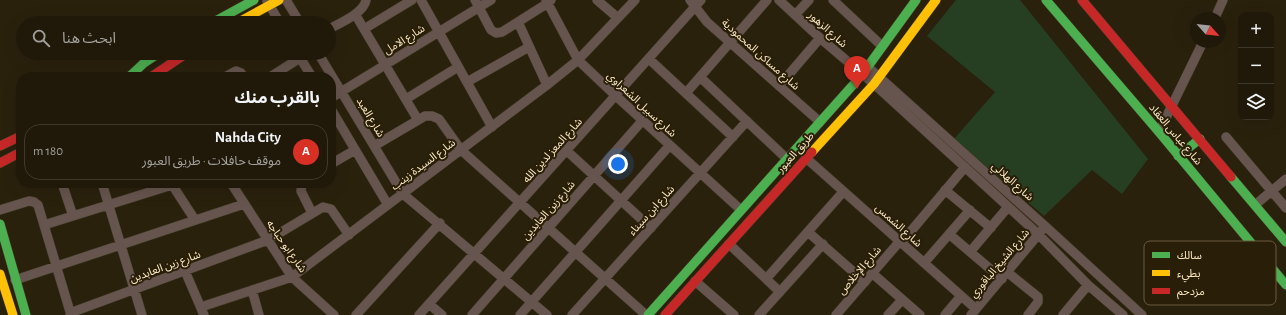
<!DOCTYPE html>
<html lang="ar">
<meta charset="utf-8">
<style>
body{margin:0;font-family:"Alegreya Sans","Noto Sans Arabic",sans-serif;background:#282213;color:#f1f3f6;direction:rtl}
.controls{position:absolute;right:12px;top:12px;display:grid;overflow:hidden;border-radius:8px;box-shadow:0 4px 16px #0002}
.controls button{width:36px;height:36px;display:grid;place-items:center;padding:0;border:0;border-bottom:1px solid #3d382b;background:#20190a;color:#f1f3f6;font:20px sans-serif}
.compass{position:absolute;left:1190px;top:12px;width:36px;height:36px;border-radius:50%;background:#20190a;box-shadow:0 4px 16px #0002;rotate:117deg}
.you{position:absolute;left:618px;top:164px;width:14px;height:14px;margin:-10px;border:3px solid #fff;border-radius:50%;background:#1a73e8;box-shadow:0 0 0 6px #1a73e833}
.badge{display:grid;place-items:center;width:26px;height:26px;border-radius:50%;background:#d93025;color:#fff;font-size:13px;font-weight:700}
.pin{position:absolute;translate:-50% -33px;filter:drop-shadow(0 1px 2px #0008)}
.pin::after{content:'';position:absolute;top:21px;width:14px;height:12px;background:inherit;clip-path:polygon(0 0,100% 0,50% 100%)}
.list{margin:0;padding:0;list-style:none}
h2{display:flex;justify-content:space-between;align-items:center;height:52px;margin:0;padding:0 16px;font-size:17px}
h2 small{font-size:13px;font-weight:400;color:#a2a09c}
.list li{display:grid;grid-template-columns:26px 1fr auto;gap:12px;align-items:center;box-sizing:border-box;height:56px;margin:0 8px 8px;padding:0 8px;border:1px solid #3d382b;border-radius:16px}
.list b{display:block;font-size:15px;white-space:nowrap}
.list p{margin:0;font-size:13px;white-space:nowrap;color:#a2a09c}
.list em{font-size:13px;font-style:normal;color:#a2a09c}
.icon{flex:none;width:22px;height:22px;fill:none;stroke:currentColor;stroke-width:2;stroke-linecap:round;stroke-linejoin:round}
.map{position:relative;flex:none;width:1286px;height:315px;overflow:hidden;direction:ltr}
.search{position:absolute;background:#20190a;box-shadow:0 4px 16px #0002;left:16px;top:16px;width:320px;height:44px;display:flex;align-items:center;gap:10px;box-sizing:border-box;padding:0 14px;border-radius:22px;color:#a2a09c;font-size:15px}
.panel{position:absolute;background:#20190a;box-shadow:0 4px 16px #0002;left:16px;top:72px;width:320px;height:116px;border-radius:16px;direction:rtl}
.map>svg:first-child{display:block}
</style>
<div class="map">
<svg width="1286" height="315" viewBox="0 0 1286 315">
<rect width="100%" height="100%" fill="#2a210d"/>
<!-- green -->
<path fill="#263e22" d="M956,0H1020L1148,159L1122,194L1092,170L1044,216L954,139L995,92L927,36Z"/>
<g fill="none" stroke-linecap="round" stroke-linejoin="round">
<!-- street casing -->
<g stroke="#453c29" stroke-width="10">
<path id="street" d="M286,0L300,23
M421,0L492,127
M475,0L491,30L496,33L502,32L548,3L551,0
M546,0L578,60L616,96L741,210
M597,0L618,18
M690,0L707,22L820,122
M779,0L820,38L874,84L1038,234L1088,285L1123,315
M833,0L882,46
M267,1L280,23
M355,14L418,120
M795,15L809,0
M1215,18L1223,0
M518,22L547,85
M329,29C340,23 364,13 366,0
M364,29L412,0
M297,53L312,77
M318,53L403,194L547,315
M649,59L733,137
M868,67L1045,226L1142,315
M225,77L236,71L241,73L244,77
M270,77L300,58
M700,77L787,159
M467,82L529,47
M779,86L820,38
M686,93L767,0
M331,98L491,0
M406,99L458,67
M331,109L388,205
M1159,132L1203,42
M1226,137L1286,208
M374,146L425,116H432L439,119L461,150L646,315
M567,151L651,228
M806,158L976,309
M331,164L355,150
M62,183L73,216
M102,183L142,315
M171,183L195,220
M231,183L292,277L334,315
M302,183L301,191L312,213
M945,190L991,228
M1255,205L1286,179
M0,210L29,201L34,202L38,205L71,315
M44,225L172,185
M808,232L865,282
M949,234L1002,279
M901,243L965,167
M729,244L780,292
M970,252L1008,207
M924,263L970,210
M185,271L204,315
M1007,272L1038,297V302L1028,315
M872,273L920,315
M766,279L843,192
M15,280L244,204
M695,281L734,315
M252,290L259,315
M429,304L442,315
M201,307L292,277L547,85L578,60L635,0
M70,313L268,240L323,207L331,209L349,235
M356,315L440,223
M419,315L701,0
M472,315L642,121
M520,315L670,145
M572,315L747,121
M759,315L823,244
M836,315L900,241
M888,315L902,300
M945,315L961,296
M971,315L1042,230
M1063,315L1088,285"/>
</g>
<!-- fast casing -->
<g stroke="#453c29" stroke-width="10">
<path id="fast" d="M1046,0L1159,132L1286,285
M212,23L254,0
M129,77L144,63L159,53
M1178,156L1200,139
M1231,177L1286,242
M0,224L26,315
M648,315L861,76L916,0"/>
</g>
<!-- slow casing -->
<g stroke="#453c29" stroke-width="10">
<path id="slow" d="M237,23L279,0
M812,152L874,84L936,0
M0,274L13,315"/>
</g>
<!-- jam casing -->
<g stroke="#453c29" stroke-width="10">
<path id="jam" d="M1082,0L1231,177
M151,77L187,53
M0,146L21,136
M0,163L21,152
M665,315L812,152"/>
</g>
<!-- street -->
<use href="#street" stroke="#66554e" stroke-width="9"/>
<!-- fast -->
<use href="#fast" stroke="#4caf50" stroke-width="9"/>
<!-- slow -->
<use href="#slow" stroke="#ffc107" stroke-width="9"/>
<!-- jam -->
<use href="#jam" stroke="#c62828" stroke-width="9"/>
</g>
<g text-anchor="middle" stroke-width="4" stroke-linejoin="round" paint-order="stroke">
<!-- street labels -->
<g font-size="11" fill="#fbe9c5" stroke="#291e07">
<text transform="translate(828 29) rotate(42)" y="4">شارع الزهور</text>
<text transform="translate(404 39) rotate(-32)" y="4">شارع الامل</text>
<text transform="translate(761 54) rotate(42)" y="4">شارع مساكن المحمودية</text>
<text transform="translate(642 104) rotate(43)" y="4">شارع سبيل الشعراوي</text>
<text transform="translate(371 117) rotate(59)" y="4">شارع العبد</text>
<text transform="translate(1176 134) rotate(50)" y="4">شارع عباس العقاد</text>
<text transform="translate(552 150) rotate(-48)" y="4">شارع المعز لدين الله</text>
<text transform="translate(795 152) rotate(-48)" y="4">طريق العبور</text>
<text transform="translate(423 164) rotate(-37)" y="4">شارع السيدة زينب</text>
<text transform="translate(1013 181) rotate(42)" y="4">شارع الهلالي</text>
<text transform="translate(548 210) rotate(-49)" y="4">شارع زين العابدين</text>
<text transform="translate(651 210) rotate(-48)" y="4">شارع ابن سيناء</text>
<text transform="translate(899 225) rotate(42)" y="4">شارع الشمس</text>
<text transform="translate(287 246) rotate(55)" y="4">شارع ابو حباجه</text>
<text transform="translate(999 263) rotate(-50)" y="4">شارع الشيخ الباقوري</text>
<text transform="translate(165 266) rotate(-20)" y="4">شارع زين العابدين</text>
<text transform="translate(859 270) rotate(-49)" y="4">شارع الإخلاص</text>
</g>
</g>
<!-- legend -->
<rect x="1144" y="241" width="132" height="64" rx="6" fill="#291e07" stroke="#685b40" stroke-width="1"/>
<rect x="1152" y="252" width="18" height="6" fill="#4caf50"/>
<rect x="1152" y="270" width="18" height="6" fill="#ffc107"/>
<rect x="1152" y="288" width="18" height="6" fill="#c62828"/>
<g font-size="11" fill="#fbe9c5">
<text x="1177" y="259">سالك</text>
<text x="1177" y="277">بطيء</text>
<text x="1177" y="295">مزدحم</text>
</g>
</svg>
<div class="controls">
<button>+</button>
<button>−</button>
<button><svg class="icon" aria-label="layers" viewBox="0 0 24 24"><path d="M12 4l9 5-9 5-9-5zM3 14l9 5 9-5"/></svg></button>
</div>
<svg class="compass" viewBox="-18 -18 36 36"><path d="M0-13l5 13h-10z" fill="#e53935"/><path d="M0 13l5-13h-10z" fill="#a2a09c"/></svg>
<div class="you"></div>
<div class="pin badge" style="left:857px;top:89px">A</div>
<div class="search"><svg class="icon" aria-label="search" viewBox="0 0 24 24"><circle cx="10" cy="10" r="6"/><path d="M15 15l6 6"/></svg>ابحث هنا</div>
<section class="panel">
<h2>بالقرب منك<small></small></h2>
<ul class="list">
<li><span class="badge">A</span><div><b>Nahda City</b><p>موقف حافلات · طريق العبور</p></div><em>180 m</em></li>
</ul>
</section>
</div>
